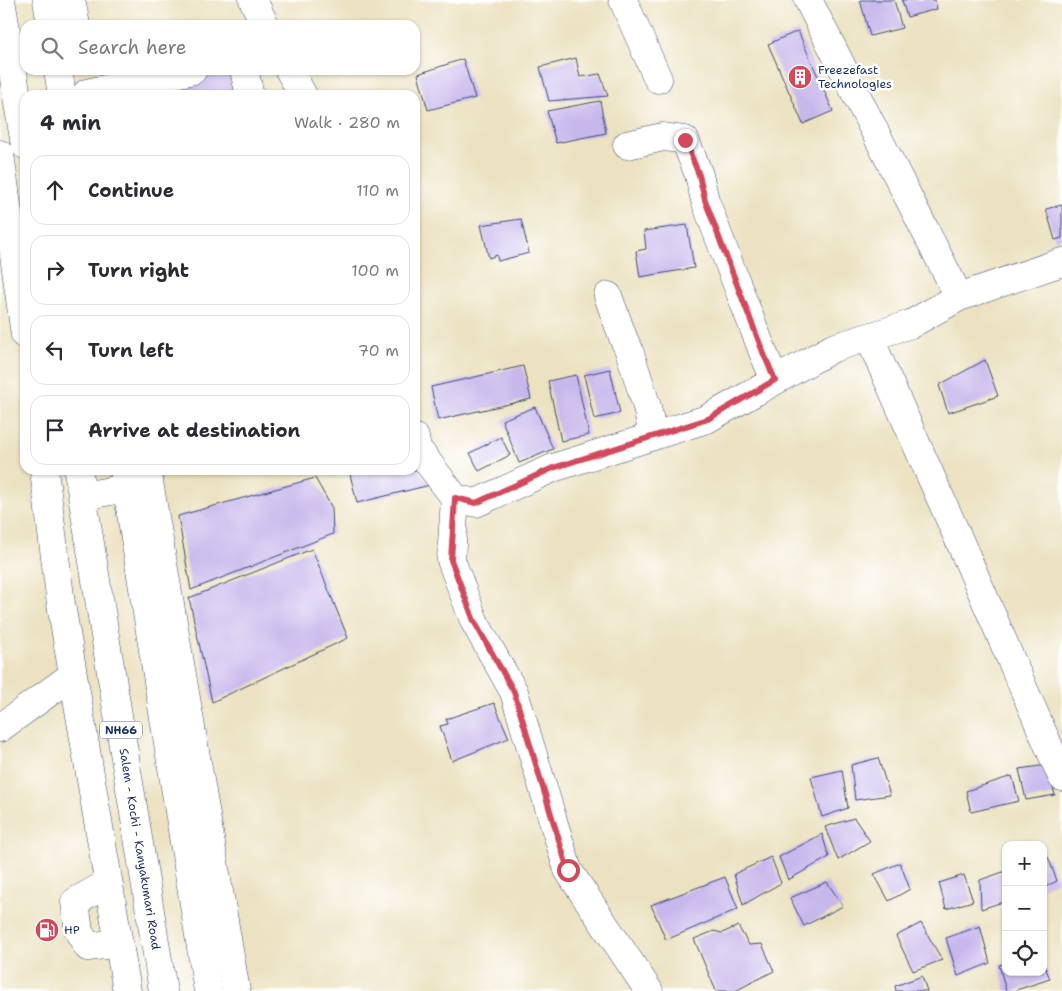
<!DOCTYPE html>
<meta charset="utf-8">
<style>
body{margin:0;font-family:"Shantell Sans",sans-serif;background:#f2f2f3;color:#2b2b33}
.controls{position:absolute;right:15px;bottom:15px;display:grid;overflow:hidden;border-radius:10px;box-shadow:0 1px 4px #0004}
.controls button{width:45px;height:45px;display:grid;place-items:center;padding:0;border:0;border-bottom:1px solid #e1e1e2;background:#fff;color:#2b2b33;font:25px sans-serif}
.stop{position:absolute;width:15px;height:15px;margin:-11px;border:4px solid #d1495b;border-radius:50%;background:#fff}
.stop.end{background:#d1495b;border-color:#fff;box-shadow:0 1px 5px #0008}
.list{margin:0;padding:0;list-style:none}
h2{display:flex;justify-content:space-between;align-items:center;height:65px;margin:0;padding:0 20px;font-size:21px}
h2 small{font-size:16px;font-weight:400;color:#7c7c81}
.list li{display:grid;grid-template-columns:32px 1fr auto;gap:15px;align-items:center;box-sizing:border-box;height:70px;margin:0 10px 10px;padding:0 10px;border:1px solid #e1e1e2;border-radius:15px}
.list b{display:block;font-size:19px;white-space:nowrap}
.list em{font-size:16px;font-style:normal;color:#7c7c81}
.icon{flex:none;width:28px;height:28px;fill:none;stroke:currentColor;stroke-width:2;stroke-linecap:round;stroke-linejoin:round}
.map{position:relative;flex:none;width:1062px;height:991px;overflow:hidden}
.search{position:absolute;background:#fff;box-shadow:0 1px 4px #0004;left:20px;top:20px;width:400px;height:55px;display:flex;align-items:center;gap:12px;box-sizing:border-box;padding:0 18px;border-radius:15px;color:#7c7c81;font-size:19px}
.panel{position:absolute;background:#fff;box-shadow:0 1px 4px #0004;left:20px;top:90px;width:400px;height:385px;border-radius:15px}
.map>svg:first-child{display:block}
</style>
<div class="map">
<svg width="1062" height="991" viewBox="0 0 1062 991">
<rect width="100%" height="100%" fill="#fff"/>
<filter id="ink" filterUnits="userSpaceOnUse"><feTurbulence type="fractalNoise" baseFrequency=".02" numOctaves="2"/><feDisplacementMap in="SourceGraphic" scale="10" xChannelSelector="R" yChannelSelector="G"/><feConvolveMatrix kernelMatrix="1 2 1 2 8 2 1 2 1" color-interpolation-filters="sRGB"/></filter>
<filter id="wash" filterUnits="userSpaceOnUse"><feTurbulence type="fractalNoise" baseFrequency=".0096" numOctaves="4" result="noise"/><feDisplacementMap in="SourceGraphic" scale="20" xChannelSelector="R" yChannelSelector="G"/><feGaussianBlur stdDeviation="1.12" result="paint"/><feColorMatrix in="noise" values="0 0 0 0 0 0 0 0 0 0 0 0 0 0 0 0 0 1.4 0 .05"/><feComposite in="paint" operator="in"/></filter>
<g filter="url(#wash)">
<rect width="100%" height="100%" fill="#ece2c1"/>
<g id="blocks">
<!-- building -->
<path fill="#c7b8ec" d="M860,0H894L902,28L870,36Z
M902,0H935L937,9L907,17Z
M798,31L833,111L803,124L768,44Z
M576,58L580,77L600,74L608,96L549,101L540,67Z
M463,59L475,98L428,110L418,74Z
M226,70H239L244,95H185L181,79Z
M600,101L606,133L556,143L547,111Z
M1062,205V238L1055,240L1046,209Z
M521,219L529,253L498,261L497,255L489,258L481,225Z
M687,225L694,268L640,277L636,251L646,249L644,231Z
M985,360L998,396L948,413L939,385Z
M523,366L531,399L438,420L431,387Z
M610,369L620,413L594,419L584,375Z
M576,375L589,435L561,441L548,381Z
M535,407L553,449L519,463L502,420Z
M501,437L510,455L479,471L470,453Z
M415,465L430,485L357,503L349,470H415Z
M315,478L332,508L333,534L191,590L178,516Z
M312,549L348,638L212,702L189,598Z
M494,703L509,738L452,761L440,726L448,724L446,719Z
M878,758L890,795L855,800L851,765Z
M1047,765L1055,795L1026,800L1019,769Z
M842,770L848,808L822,817L811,777Z
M1012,776L1019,801L971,812L966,791Z
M854,818L870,841L838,860L825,827Z
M822,834L829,857L788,880L779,857Z
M771,857L781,883L743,905L734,874Z
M1048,857L1057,881L1043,888V859Z
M900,863L910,889L889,901L874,874Z
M1006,871V901L981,909L980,880Z
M964,875L973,901L946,909L939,883Z
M725,877L738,909L666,940L651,905Z
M827,882L843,906L804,926L790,898Z
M921,923L942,960L913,971L896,936Z
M738,926L749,945L762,944L774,971L735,991H716L694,939L714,931L722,933Z
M980,926L990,963L958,976L946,938Z
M1043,962L1050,979L1013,991H1006L999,965L1006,963V972H1043Z
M922,976L927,991H896L895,986Z"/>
</g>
</g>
<g filter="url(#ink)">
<use href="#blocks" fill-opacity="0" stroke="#3a4a6d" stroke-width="1"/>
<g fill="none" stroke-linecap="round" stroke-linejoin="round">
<!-- minor casing -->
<g stroke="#3a4a6d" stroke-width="29">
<path id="minor" d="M71,0L76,25
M253,0L265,25
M623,0L658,79
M808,0L959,297
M244,70L250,95
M289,70L303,95
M87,93L193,70
M627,145L663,137L685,140L699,175L705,200L726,256L763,352L775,380
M0,154L25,335
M608,296L624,340L629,350L647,407L653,436
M869,337L967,558L1062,777
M415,438L417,448L455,498L476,503L553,468L707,419L833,348L911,324L959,297L1062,262
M44,470L61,604L127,991
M147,470L236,991
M455,498L451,560L474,621L514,692L568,870L649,991
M0,728L73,675
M108,883L75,902L79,932L88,947L119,943"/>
</g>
<!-- highway casing -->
<g stroke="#3a4a6d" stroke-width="29">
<g id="highway">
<path d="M1,0L25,145"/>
<path d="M47,0L51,25"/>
<path d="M58,70L62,95"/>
<path id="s1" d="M78,470L163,991"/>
<path d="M124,470L208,991"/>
<path d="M83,496L127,488"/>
</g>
</g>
<!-- minor -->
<use href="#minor" stroke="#fff" stroke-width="28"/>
<!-- highway -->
<use href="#highway" stroke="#fff" stroke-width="28"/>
</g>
</g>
<g fill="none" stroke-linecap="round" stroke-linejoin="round" filter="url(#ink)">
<!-- route -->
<path stroke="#d1495b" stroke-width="6" d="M568,870L514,692L474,621L451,560L455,498L476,503L553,468L708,419L775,380L763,352L726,256L705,200L699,175L685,140"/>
</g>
<!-- icons -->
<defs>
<g id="building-disc" transform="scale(1.25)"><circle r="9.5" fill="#d1495b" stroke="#fff"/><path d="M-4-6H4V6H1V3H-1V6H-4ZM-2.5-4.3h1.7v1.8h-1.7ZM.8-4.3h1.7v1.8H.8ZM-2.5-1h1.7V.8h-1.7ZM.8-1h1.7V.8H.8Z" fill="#fff"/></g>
<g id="fuel-disc" transform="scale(1.25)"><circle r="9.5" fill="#d1495b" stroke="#fff"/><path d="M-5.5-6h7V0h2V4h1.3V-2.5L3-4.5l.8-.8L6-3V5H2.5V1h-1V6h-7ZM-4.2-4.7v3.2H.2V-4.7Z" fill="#fff"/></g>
</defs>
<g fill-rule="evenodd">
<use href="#building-disc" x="800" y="77"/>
<use href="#fuel-disc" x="47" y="930"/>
</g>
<g text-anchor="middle" stroke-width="5" stroke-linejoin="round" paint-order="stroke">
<!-- shield labels -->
<rect fill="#fff" stroke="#5f6d8e" stroke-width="1" x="100" y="721.5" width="42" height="17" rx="4"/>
<g font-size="11" font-weight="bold" fill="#1b2f5e">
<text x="121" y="734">NH66</text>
</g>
<!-- poi labels -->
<g font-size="12" fill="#1b2f5e" stroke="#fff" text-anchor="start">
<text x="818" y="74">Freezefast<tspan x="818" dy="14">Technologies</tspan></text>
<text x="64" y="934">HP</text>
</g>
<!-- street labels -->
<g font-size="12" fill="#1b2f5e" stroke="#fff">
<text dy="4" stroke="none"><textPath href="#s1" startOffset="384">Salem - Kochi - Kanyakumari Road</textPath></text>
</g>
</g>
</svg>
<div class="controls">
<button>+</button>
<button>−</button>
<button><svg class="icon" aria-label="locate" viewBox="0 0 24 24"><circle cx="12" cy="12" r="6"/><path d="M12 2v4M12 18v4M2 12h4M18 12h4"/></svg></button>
</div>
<div class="stop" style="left:568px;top:870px"></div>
<div class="stop end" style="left:685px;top:140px"></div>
<div class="search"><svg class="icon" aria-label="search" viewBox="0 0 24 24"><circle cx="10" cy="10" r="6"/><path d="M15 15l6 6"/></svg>Search here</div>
<section class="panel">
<h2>4 min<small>Walk · 280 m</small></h2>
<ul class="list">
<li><svg class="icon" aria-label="ahead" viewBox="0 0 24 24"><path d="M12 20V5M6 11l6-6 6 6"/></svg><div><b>Continue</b></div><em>110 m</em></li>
<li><svg class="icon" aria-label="right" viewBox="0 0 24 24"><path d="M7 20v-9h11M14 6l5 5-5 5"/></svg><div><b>Turn right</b></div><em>100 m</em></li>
<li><svg class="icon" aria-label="left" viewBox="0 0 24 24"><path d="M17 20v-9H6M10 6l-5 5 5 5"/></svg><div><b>Turn left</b></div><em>70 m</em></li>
<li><svg class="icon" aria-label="arrive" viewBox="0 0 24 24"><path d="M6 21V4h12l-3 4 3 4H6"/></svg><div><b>Arrive at destination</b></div></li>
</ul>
</section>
</div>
